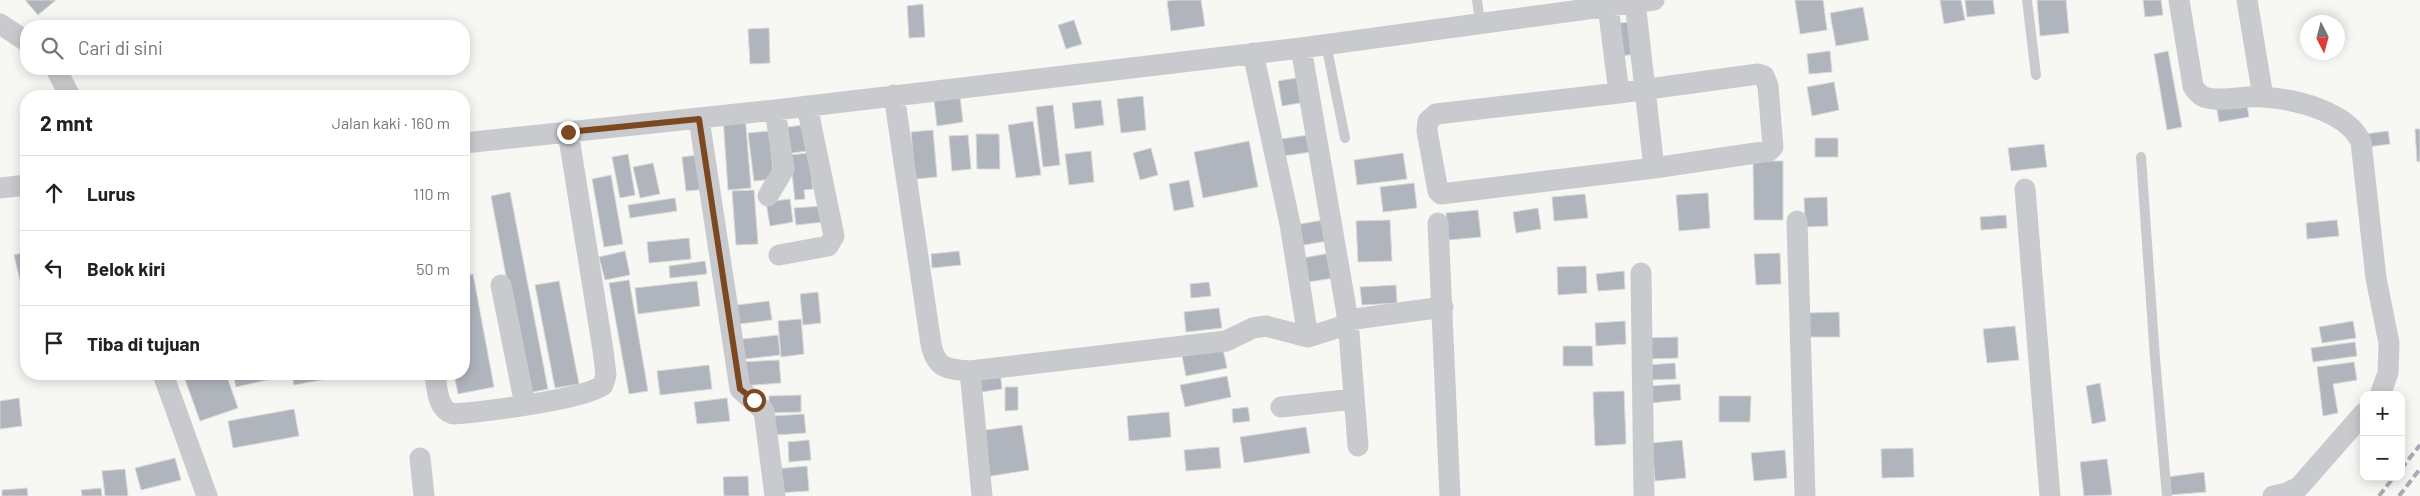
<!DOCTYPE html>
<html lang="id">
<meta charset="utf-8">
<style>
body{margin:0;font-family:Barlow,sans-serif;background:#f6f6f6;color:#222}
.controls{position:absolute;right:15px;bottom:15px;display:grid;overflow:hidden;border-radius:10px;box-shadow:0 2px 12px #0003}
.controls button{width:45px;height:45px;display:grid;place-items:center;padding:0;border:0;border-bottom:1px solid #e0e0e0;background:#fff;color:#222;font:25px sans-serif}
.compass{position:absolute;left:2300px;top:15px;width:45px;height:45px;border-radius:50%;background:#fff;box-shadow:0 2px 12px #0003;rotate:174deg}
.stop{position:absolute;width:15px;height:15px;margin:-11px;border:4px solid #7c4822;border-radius:50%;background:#fff}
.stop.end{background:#7c4822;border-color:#fff;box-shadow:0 1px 5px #0008}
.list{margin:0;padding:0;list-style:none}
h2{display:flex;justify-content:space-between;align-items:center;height:65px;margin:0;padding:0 20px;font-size:21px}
h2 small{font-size:16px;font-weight:400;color:#767676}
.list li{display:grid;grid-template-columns:32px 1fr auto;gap:15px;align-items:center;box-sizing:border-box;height:75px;padding:0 20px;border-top:1px solid #e0e0e0}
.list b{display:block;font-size:19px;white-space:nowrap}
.list em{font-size:16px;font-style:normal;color:#767676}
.icon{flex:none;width:28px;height:28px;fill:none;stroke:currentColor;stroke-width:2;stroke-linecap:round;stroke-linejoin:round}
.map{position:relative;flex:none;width:2420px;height:496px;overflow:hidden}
.search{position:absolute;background:#fff;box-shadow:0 2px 12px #0003;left:20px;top:20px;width:450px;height:55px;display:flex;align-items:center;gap:12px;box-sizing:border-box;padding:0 18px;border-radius:20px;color:#767676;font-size:19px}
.panel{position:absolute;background:#fff;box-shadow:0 2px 12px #0003;left:20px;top:90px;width:450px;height:290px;border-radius:20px}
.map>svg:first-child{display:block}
</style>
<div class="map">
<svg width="2420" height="496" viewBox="0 0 2420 496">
<rect width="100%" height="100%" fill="#f7f8f4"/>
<!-- building -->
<path fill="#b0b5bd" stroke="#d9d9d7" d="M25,0H56L38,15Z
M1176,0H1201L1205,26L1171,31L1167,1Z
M1795,0H1823L1827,30L1800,34Z
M1940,0H1961L1965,20L1944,24Z
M1965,0H1993L1995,14L1967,17Z
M2037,0H2066L2069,33L2040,36Z
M2143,0H2161L2163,15L2145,17Z
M923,4L925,37L909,38L907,6Z
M1863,7L1869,40L1836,46L1830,13Z
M1074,20L1082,44L1066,49L1058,25Z
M1637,21L1640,54L1617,56L1613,24Z
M769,28L770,63L750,64L748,29Z
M1830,51L1832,72L1809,74L1807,54Z
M2168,51L2182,127L2167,130L2154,54Z
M1302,77L1306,102L1282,106L1278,81Z
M1834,82L1839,110L1812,116L1807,87Z
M1143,96L1146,130L1121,133L1117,99Z
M960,97L963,122L937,126L934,100Z
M2246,99L2249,117L2219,122L2216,104Z
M1101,100L1104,125L1075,129L1072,103Z
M1053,105L1060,165L1043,167L1036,107Z
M745,115L751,188L728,190L723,117Z
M1033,121L1041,175L1016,178L1008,125Z
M803,125L807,151L785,154L781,128Z
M2415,129H2420V161L2417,162Z
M933,130L937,177L915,179L911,132Z
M769,131L774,179L754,181L748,133Z
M2388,131L2390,144L2367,147L2365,134Z
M976,134H999L1000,169H977Z
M968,135L971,169L952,171L949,136Z
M1308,135L1311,152L1283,156L1281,139Z
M1815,138H1838V157H1815Z
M1249,141L1258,187L1203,198L1194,152Z
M2044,144L2047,167L2011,171L2008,148Z
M1151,148L1158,175L1140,180L1133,153Z
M1091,151L1094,182L1069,185L1065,154Z
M808,153L813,189L804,190L805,199L795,200L790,155Z
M1403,153L1407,179L1357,185L1354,160Z
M628,154L635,195L620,198L612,157Z
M705,154L708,189L686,191L682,157Z
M1753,161H1783V220H1754Z
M653,163L660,194L640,198L633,167Z
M611,175L623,244L604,247L592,179Z
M1189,180L1194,207L1174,211L1169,184Z
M1414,183L1417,208L1383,212L1380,187Z
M754,190L758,244L736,245L732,191Z
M510,192L548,389L528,393L491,196Z
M1708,193L1710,228L1679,231L1676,195Z
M1585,194L1588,218L1554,221L1552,197Z
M1827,197L1828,226L1805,227L1804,198Z
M675,198L677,211L630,218L628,205Z
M790,199L793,222L770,226L766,202Z
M822,206L824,222L796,225L794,208Z
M1538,208L1541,229L1516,233L1513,212Z
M1478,210L1481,237L1449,240L1446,213Z
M2006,215L2007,228L1981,230L1980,217Z
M1324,220L1327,241L1298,246L1294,225Z
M1390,220L1392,261L1358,262L1356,221Z
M2337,220L2339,236L2307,239L2306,223Z
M689,238L691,259L649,263L647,242Z
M625,251L630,275L605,280L599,257Z
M959,251L961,265L932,268L931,254Z
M26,252V305L14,255Z
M1336,252L1340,277L1302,283L1297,259Z
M1780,253L1781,284L1756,285L1754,254Z
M705,261L707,274L670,278L669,266Z
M1586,266L1587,293L1558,295L1557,267Z
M1624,271L1625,289L1598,291L1596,274Z
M473,274L494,387L458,394L454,374H464V276Z
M629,280L648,391L629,394L609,283Z
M559,281L579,384L555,388L535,285Z
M697,281L700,306L638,314L635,288Z
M1209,282L1211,296L1191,298L1190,284Z
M1396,285L1397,303L1362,305L1360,287Z
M818,292L821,323L803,325L800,294Z
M769,301L772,320L739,324L737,305Z
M1219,308L1222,328L1186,332L1184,312Z
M1839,312L1840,337H1808V313Z
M801,319L804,354L781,357L778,321Z
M1625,321L1626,344L1596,346L1595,323Z
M2353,321L2356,338L2322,343L2319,327Z
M2015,326L2019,360L1987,363L1983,329Z
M778,335L780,355L736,360L734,340Z
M1678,337V358L1647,359L1646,338Z
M2355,342L2357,356L2313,362L2311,348Z
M1563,346H1592L1593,366H1563Z
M1223,349L1227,368L1186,376L1182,356Z
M779,360L781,383L742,386L741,362Z
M2354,362L2357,380L2333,384L2338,413L2323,416L2317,367Z
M1675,363L1676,379L1648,380L1647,365Z
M709,365L712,389L660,395L657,371Z
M1000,371L1002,389L981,392L979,373Z
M183,374H226L238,408L200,421Z
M233,374H284L285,376L236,387Z
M292,374H331L332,378L294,385Z
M336,374H365L337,379Z
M1227,376L1231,397L1185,407L1180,385Z
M2100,383L2106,421L2092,424L2086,386Z
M1680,384L1681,400L1651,403L1650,386Z
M1005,387H1018V410L1005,411Z
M1624,391L1626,444L1595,446L1593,392Z
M801,395V412L769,413V396Z
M1719,396H1751L1750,422H1719Z
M19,398L22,426L0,429V401Z
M727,398L730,421L697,424L694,402Z
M1248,407L1250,421L1233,423L1232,409Z
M294,409L299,436L233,448L228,421Z
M1169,412L1171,437L1129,441L1127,416Z
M804,414L806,433L775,435L773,416Z
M1022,425L1029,470L985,477L979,431Z
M1306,427L1310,453L1244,463L1240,437Z
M809,440L811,460L789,462L788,442Z
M1682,440L1686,478L1655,481L1652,443Z
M1219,447L1221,468L1186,471L1184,450Z
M1913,448L1914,477L1882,478L1881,449Z
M1785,450L1787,478L1754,481L1751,453Z
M175,458L181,480L141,490L135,468Z
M2107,459L2112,495L2084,496L2080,462Z
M807,466L809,491L777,493L775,469Z
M125,469L128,496H105L102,471Z
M2204,472L2206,492L2169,495L2167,477Z
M748,476L749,496H724L723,477Z
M27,488L28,496H2V490Z
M101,488L102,496H82L81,490Z"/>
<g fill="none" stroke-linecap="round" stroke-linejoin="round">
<!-- lane -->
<path stroke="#c8cace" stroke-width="10" d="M1477,0L1480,23
M2027,0L2036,75
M1326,44L1345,138
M2141,157L2155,358L2167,496"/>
<!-- street -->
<path stroke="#c8cace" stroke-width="21" d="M2179,0L2193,86C2196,91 2199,95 2204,97C2222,103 2244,95 2263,97C2294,99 2347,111 2361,142L2376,278L2389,343L2388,373L2380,395
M2247,0L2263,97
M1635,2L1654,168L1441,194L1438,191L1427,131L1428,121L1436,114L1619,93L1758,74L1764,76L1768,86L1773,147L1769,151L1654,168
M1608,6L1619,93
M0,24L26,41
M1301,48L1348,320L1358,446
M1253,53L1290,224L1308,337
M56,69L70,96
M894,95L931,344C936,369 947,369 970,371L1226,341L1253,328L1266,326L1308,337L1340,327L1348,320L1443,307
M699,119L740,389L764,411L775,496
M464,143L775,110L1301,48L1654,0
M0,188L26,185
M2025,189L2050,496
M768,196L784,169L775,110
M1797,221L1805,496
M1438,223L1450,496
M779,255L828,246L834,236L807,106
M1641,273L1644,496
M501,285L525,405
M970,371L982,496
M163,374L207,496
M435,374C437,388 437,409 453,414C480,412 584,400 603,385L606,375L603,350L568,132
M1281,407L1354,399
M420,458L424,496
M2273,496L2287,493L2299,487L2364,413"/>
<!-- rail -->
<path stroke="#a7abb3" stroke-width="4" stroke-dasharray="8 4" stroke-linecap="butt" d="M2401,469L2420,445
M2379,496L2394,477
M2399,496L2420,469"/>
</g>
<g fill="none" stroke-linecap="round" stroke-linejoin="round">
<!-- route -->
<path stroke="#7c4822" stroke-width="6" d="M568,132L699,119L740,389L754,400"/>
</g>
</svg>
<div class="controls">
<button>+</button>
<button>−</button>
</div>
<svg class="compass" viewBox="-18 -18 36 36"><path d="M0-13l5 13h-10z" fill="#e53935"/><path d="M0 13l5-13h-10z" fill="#767676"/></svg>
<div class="stop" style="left:754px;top:400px"></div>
<div class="stop end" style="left:568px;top:132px"></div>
<div class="search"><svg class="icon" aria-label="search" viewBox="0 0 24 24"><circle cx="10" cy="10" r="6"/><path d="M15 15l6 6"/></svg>Cari di sini</div>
<section class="panel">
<h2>2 mnt<small>Jalan kaki · 160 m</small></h2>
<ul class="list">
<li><svg class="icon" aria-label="ahead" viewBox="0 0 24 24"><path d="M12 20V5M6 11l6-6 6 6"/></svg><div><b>Lurus</b></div><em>110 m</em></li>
<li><svg class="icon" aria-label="left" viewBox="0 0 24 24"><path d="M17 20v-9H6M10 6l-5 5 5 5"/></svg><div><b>Belok kiri</b></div><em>50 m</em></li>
<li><svg class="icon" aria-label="arrive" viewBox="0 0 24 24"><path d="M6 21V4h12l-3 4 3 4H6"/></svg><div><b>Tiba di tujuan</b></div></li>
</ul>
</section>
</div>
